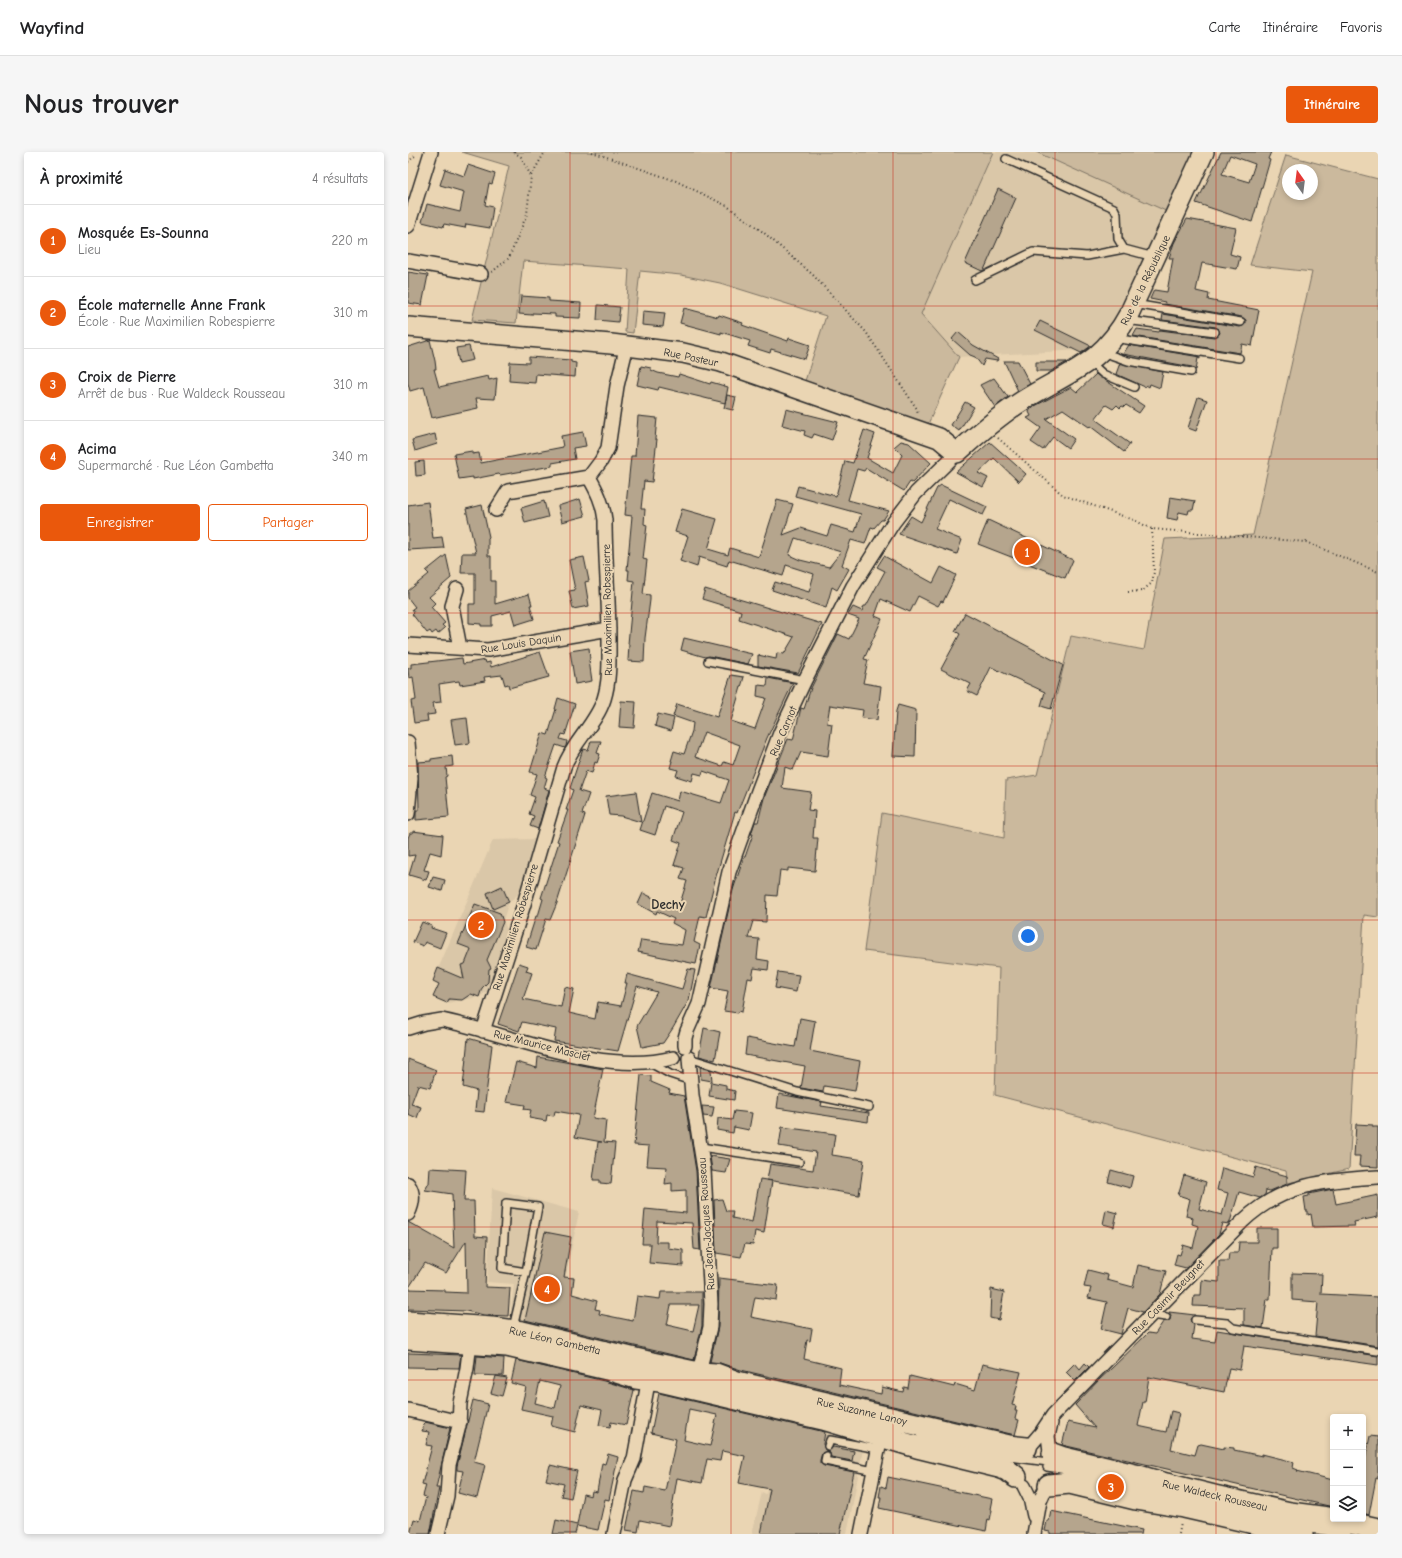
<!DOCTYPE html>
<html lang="fr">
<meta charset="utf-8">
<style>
body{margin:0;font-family:"Comic Neue",sans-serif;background:#f6f6f6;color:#202124}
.controls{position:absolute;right:12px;bottom:12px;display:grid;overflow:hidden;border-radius:4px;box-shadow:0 2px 6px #0003}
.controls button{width:36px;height:36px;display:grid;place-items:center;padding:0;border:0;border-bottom:1px solid #e0e0e0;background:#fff;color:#202124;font:20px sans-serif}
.compass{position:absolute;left:874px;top:12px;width:36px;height:36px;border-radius:50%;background:#fff;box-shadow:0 2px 6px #0003;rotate:346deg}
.you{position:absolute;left:620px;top:784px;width:14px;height:14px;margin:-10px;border:3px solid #fff;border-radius:50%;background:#1a73e8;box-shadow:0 0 0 6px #1a73e833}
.badge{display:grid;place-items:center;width:26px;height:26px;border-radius:50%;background:#ea580c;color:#fff;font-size:13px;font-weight:700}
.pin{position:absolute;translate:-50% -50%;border:2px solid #fff;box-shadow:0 1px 4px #0006}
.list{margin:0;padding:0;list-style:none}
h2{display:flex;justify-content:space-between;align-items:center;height:52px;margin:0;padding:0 16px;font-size:17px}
h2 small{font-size:13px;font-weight:400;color:#757577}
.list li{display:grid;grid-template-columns:26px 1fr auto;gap:12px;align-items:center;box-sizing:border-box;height:72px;padding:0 16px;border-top:1px solid #e0e0e0}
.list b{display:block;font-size:15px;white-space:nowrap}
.list p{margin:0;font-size:13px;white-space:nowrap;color:#757577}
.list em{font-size:13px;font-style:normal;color:#757577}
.actions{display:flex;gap:8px;padding:12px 16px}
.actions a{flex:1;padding:9px 0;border:1px solid #ea580c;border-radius:4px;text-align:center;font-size:14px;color:#ea580c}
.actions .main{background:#ea580c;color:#fff}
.icon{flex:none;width:22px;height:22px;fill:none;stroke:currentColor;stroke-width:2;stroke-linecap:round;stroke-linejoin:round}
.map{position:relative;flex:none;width:970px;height:1382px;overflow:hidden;border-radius:4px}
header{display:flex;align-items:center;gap:24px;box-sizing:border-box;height:56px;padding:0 20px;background:#fff;border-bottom:1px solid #e0e0e0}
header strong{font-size:19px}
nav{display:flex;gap:22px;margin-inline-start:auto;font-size:14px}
.intro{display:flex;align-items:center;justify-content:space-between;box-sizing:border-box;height:96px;padding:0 24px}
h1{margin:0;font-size:28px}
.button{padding:10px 18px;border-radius:4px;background:#ea580c;color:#fff;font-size:14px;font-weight:700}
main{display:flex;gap:24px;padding:0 24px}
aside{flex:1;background:#fff;border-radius:4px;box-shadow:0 2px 6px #0003}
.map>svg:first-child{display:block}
</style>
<header>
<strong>Wayfind</strong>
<nav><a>Carte</a><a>Itinéraire</a><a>Favoris</a></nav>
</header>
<div class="intro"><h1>Nous trouver</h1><a class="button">Itinéraire</a></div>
<main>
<aside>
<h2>À proximité<small>4 résultats</small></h2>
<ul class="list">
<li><span class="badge">1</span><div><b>Mosquée Es-Sounna</b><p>Lieu</p></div><em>220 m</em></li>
<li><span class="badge">2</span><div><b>École maternelle Anne Frank</b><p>École · Rue Maximilien Robespierre</p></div><em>310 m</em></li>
<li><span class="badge">3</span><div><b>Croix de Pierre</b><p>Arrêt de bus · Rue Waldeck Rousseau</p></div><em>310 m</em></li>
<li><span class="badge">4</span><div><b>Acima</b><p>Supermarché · Rue Léon Gambetta</p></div><em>340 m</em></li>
</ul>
<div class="actions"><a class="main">Enregistrer</a><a>Partager</a></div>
</aside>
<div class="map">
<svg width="970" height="1382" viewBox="0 0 970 1382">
<rect width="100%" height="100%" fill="#ead5b3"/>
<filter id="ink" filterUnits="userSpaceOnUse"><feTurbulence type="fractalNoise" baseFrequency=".025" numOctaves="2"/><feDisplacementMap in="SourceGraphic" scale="8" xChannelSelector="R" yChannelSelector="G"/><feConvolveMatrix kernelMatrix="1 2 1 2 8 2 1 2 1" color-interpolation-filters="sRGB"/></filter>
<g filter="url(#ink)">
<!-- built -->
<path fill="#dac7a8" d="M585,0H628L760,60L691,197L551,205L513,162Z
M129,687L114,739L101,750L95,768L99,778L80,839L71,845L39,851L31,832L25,829L85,688Z
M84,1036L171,1060L146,1181L101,1173L106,1132L79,1130Z
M418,1277L457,1287L439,1382H344L354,1340L358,1342L365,1314L412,1324Z"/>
<!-- green -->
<path fill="#cbb99d" stroke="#7b7264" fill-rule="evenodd" d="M54,0H585L513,162L551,205L520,272L396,232L418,164L312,131L273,123L232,119L225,181L217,180L221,117L115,109L108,171L64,168L101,14Z
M628,0H785L760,60Z
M878,3L970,27V765L956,763L941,1017L880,1031L878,1019L587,943L591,816L456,799L474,661L596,686L598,628L629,623L663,484L736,498L757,387L845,383L904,120L842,113ZM880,18H904V42H880Z"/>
<!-- building -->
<path fill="#b5a58d" stroke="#2b2b2b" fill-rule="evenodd" d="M813,0H863L860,7L862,8L844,70L788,51L792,42H793ZM822,3L847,12L841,30L814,22Z
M60,13L87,22L84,32L81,31L77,53L85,55L82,76L58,72L57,76L36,72L35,75L14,70L19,52L52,60L56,40L32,33L37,17L56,24Z
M590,37L608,46L576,118L574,119L557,111Z
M779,67L828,76L822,102L832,105L829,117L794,111L788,139L801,142L800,148L851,158L844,194L834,192L832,201L725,184L729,177L751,180L752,178L806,185L809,184L812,181L811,178L808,175L754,168L755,162L832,175L835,174L838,171V168L834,165L756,152L757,150L742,147L746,138L759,140L765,106H761L766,91Z
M0,120L20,123L14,153L0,151Z
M113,144L141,146V149L173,151L172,166L147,165V162L124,161V163L111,162Z
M190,153L212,155L210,170L189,168Z
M276,156L310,165L311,163L335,171L334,173L380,189L381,186L402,193L397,207L363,197L362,201L340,194L342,189L313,180V182L272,171Z
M235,159L257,161L255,175L234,173Z
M632,169L683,194L673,201L627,178Z
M550,180L565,193L590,207L589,209L577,207L574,214L567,205L562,203L544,187Z
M22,188L27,209L28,217H26L31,235L80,224L81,228L89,226L87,247L68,246L70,256L24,266L16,235L2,239L0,231V195Z
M721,193L792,205V207L790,206L788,218L784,215L715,202Z
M61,194L65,208L51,211L48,196Z
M121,205L163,208V210L168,211L167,225L128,222L127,231L101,229L102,210L121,211Z
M596,209H610L622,232L610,239Z
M628,210H659L643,219H628Z
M712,211L755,220L752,236L742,232L741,235L738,233L737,235L708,222Z
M233,214L243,216V218L250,221L270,225L271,222L302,232L303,230L320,235L317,251L251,235L250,238L229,233Z
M688,222L736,254L731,261L718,253L716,255L714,254L712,256L709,253L705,257L698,253L687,267L722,292L716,300L682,274L681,275L655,257L638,267L666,287L660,296L645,285L635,298L623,290L633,276L619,266L623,264L621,260L623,256L663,235L669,240Z
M586,226L600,245L587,255L572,233Z
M319,243L328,245L325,258L316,256Z
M790,245L799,248L788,279L780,276Z
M557,250L566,255L551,279L543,273Z
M378,257L430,270L424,288L406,282L404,286L396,283L397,279L374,273Z
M230,264L249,266L247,287H249L244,330L236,329L233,357H237L236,372L239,373L235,407L239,408L235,442L242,443V448L237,486L236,510L220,509L221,492H220L226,429L220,428L221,418H219L224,364L217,363L223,304H227Z
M456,278L467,282L459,306L485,321L494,303L486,295L493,289L501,291L523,311L504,331L502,330L496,339L458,316L456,319L449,317L440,348L481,359L475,368H473L466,376L463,375L457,392L443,388L434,413L441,417L429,438L424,435L418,456L364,438L367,430L401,440L406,422L378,413L375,424L321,408L319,414L291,405L289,415L272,409L280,384L267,380L274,357L309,367L300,397L320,403L322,396L351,405L369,348L385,352L375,383L393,376L419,384L423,373L447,380L453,362L387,344L390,334L428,344L437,309L445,311ZM387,386L433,400L421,415L392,408L381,403Z
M175,280L178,294L165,296L167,307L144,311V314L92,323L91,322L65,327V325L51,327L46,302L64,299V302L71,301L73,311L155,295L153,284Z
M27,282L29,292L7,299L4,288Z
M582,290L618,322L611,330L586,306L570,321L580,326L575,335L548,320Z
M16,309L17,323L8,324L7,310Z
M533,333L579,355L575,363L541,347L527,377L554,388L549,402L491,382L503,364L513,370L529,336Z
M762,345L787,349L785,358H781L780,362L771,360L769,368L759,366Z
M172,347L177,364L154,370L150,354Z
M136,349L140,365L117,371L113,356Z
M20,350L25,386L34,385L36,396L0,398V353Z
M74,353L81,385L80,386V404H83V429H87V452L121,442L124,453H122L126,467L107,473L103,459L84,464V474H73V472L61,471V452H67V421H53L54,401H68L58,357Z
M580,368L665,408L657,426L570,392Z
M38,403L43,426L21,445L27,451L23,455L37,471L34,473L37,476L30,482L28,479L24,482L22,479L19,481L4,462L6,460L4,457L7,455L0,446V439L21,422L18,419Z
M476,404L525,431L533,415L548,423L535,450L533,449L530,454L510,444L502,460L473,447L467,464L474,467L456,507L460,508L455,531L473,534L469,568L454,566L455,558L422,553L419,571L424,572L420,604L393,600L385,618L377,615L374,636L403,640L400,658L407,659L405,686H410L407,719L380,716V719L372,718L369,744L359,743L358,770L345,769L340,786L351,787L349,807L361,809L360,818L346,816L344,827L340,826L334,860L331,859L330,861L316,859L320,839L303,836L325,738L336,705H337L345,682H343L347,670H350L356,646L380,587L385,588L393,556L396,557L403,536L430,482L441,487L451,467L440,463L445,455L454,459L456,454H458L477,419L469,415Z
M176,405L181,429L177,430L181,454L165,457L161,439L167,438L161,408Z
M297,437L414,472L390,521L350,514V503L368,507L369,501L376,502L386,485L331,467L333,459L294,447Z
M557,461L655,513L643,557L633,554L637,540L583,515L569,544L559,539L563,532L533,517L552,482L547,479Z
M276,486L344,502L340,512L301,504L297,505L273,498Z
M181,496L182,508H181L184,529L167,532L162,499Z
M132,500L141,525L101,536L100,532L97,533L94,523L76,525L77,529L65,531L52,533L51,529L31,532L33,550L25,551L27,562L19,563L20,569L6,571L3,549L8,548L5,525L1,526L0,518V516H3V512L54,506L55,512L77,508L78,511L82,510L83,515Z
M323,523L336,525L323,569L347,577L358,546L349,544L350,533L359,534L360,526L385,531L359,586L329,661L327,660L307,728L298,765L292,764L286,790L292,793L288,812L230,800L233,788L274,793L277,778L264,771L266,767L249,759L248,762L230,752L235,741L270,758L279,729L272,727L276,716L266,713L273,691L265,688L274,660L256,654L247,683L232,678L244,641L270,649L272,639L313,651L321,628L295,619L294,623L286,621L284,629L268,624L270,618L262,616L264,609H263L266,599L276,602L284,579L285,571L265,564L269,552L309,565ZM296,580L332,593L325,613L316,610L314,614L287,605Z
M150,546L167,552L157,583L154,582L152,587L159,589L158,594L157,596L148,593L137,625L139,626L136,636L141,638L130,677L122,674L126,664L121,662L127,645L122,643L129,622L122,620L134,581L140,583L148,557H147Z
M213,549L228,550L226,576L211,575Z
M490,553L508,558L507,605L485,604L488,559Z
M250,562L266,566L263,579L247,574Z
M59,566L62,591L47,593L43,568Z
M183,589H193L189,601L192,602L189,611L187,610L184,621L178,619L171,639L181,642L174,662L177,663L149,751L142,768L138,767L128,798L118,795L128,764H130L135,747L133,746L151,690L149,689L160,658H158L165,638L162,636L175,597L180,598Z
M44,604L45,614L38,615L39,624L37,625L41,665L8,668V658H11L10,610L23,609V607Z
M228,640L233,670L213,664L201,663L198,644Z
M5,679L35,683L33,703L22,700L16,718L21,719L18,728L1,723L7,703L0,704V686L2,681H5Z
M25,725L37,728L34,739L21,735Z
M94,734L101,750L85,757L79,741Z
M67,752L92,761L95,770L79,808L83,816L81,817L80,830L74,836L71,845L63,842L54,848L41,847L39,851L25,845L31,832L25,829L30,816L56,827L53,813L57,812L63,797L50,792Z
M14,770L24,774L23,776L38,781L32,796L17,790L15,794L5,790Z
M111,811L120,814L118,819L124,821L115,847L153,855L157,835L166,837L161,861L187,867L190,850L213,854L219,831H217L219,822L274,837L280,817L287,818L281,848L265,876L255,891L234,895L229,874L249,840L229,834L210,899L146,889L148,877L114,870L111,879L90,872Z
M370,820L391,823L388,840L367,836Z
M392,866L407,869L402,899L452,909L447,939L416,934L415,940L393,936L397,914L337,903L339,886L387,895Z
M296,876L312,880L307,908L291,904Z
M60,886L84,893L76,960L67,959L69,939L55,935Z
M130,905L195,917L185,966L198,968L196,990L207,991L203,1032L192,1031V1028H185L190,990H194L167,985L171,963L147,959L146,964L139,963L138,969L121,966L123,958L116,957L117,953L98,950L108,910L129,916Z
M0,907L28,918L22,936L10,933L3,952L13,955L9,966L0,962Z
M292,915L303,918L304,929L293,927Z
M233,923L243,924V930L262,938L261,941L276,944L288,1019L292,1098L286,1097L284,1071L249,1069L248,1090H260V1096L275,1098V1114L241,1111L243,1092H234L237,1057L278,1061V1038L264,1039V1031L257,1032L259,1015L239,1014L241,994L226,993Z
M303,930L318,933V937L327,939L326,948L301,944Z
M371,942L414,950L413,954L461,961L460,970L369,956Z
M294,954L306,955L304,965L295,964Z
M326,959L344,961L341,978L326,975L325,981L309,978L310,966L324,968Z
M948,972L965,973V975H970V1015L951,1014L952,1004H946Z
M374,975L427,982L424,1003L456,1008L451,1043L359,1028L362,1012L405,1018L408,1000L371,994Z
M302,1004L322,1007L318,1021L304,1019Z
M848,1015L879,1024V1032L862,1039L858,1038L857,1043L852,1046L831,1040L822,1070L821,1072L814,1071L811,1082L778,1116L766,1113L769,1102L772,1103L775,1093L785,1096L790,1074L784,1072L785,1066L778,1064L782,1047L770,1043L776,1023L798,1030L791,1057L814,1063L820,1041L809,1038L814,1016L845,1025Z
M22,1016L58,1018L56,1049H66L67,1084L79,1085L77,1135L102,1136L100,1164L76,1163L58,1159L0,1157V1137L37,1138V1140L59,1141L58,1089L38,1121L17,1111L0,1137V1070L46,1096L44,1042L17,1038L21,1031Z
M703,1018L725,1024L722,1036L700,1030Z
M352,1027L364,1029L356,1081L347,1079L345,1093L337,1092L333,1105L308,1101L306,1048L314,1047L318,1059H325L324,1066L344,1070Z
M925,1037L928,1052L970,1043V1065L946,1070L947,1074L905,1075L903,1062L900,1063V1059H898L896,1045L901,1044V1042Z
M698,1058L709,1061L706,1075L695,1072Z
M849,1076H869V1096H864L862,1147H859L855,1176L836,1173V1156L785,1154L786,1143H793L794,1128L811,1130V1109H820L821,1101H830L831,1090H849Z
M137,1080L163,1085L156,1125L166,1126L164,1142L189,1149L187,1157L192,1158L191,1162L225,1169L229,1144L252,1147L253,1140H294V1174L286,1208L117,1168ZM263,1153H291L285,1179L259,1173Z
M730,1113L758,1119L752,1142L735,1160L720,1156L713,1182L693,1177L699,1150L680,1146L683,1136L676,1135L680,1118L700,1123L699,1128L725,1135Z
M884,1121L914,1122L913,1142L970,1145V1194L907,1184L910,1150L884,1148Z
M311,1126L370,1133L368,1148L347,1145L343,1165L404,1177L402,1189L399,1188L396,1207L433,1216L431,1233L473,1242L474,1235L495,1240L496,1235L500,1236L502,1224L546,1235L547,1232L567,1238L574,1212L613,1220L604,1253L608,1254L607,1259H609L607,1267L611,1268L607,1283L333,1218L312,1211L302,1210L310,1175Z
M583,1137L596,1140L591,1168L582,1166Z
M761,1160L787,1163L782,1167L783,1170L786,1173L784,1187L807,1190L809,1178L970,1204V1213L836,1194L832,1218L821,1216L816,1240L741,1225L737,1250H735L730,1274L758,1280L763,1259L771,1261L763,1297L787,1303L790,1293L793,1292L816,1297V1295L826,1296V1298L854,1304V1302L886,1310L885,1316L890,1318L889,1319L925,1328V1355L654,1293L660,1270L687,1276L667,1253L692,1227L704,1216L740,1181L747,1182L755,1170L762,1168L763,1163Z
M0,1201L53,1203L51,1216L0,1215Z
M69,1204L96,1206L95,1224L67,1223Z
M108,1208L196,1229L226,1238L218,1273L203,1270L202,1275L191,1273L194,1258L173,1253L167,1280L143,1274L145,1264L113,1257L118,1235L103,1231ZM132,1229L152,1234L147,1256L127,1251Z
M667,1211L672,1217L677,1211L681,1215L667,1229L658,1220Z
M88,1224L99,1226L94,1244L83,1241Z
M251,1241L417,1280L415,1292L417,1298L421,1299L425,1295L446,1299L444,1309L423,1305L422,1301L419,1299L414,1301L412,1308V1311L416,1314L446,1320L432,1382H353L362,1337L331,1331L337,1304L314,1299L312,1309L299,1307L294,1331L269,1326L261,1374L232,1368L230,1380L218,1378L226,1339L236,1341L237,1335L257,1339L268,1287L243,1281ZM281,1257L309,1263L302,1294L276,1288Z
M65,1248L80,1252L66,1310L77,1313L69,1346L50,1341L55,1319L49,1318V1314Z
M17,1270L42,1276L28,1336H31L22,1382H2L6,1367L12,1369L18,1345L15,1344L18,1333L14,1332L24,1294L18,1293L21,1280L14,1279Z
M962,1284L970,1285V1327L968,1326L961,1363L955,1361V1318Z
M200,1302L210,1305L201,1348L197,1347L190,1378L169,1374L167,1382H145L148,1368L169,1373L175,1342L183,1344L184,1339L189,1340L194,1311L197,1312Z
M142,1313L169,1319L163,1346L153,1344L156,1332L138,1328Z
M480,1325L584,1347L582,1357L584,1358L582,1368L580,1367L578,1379L471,1356L473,1345H471L473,1334L478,1336Z
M643,1359L734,1378L733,1382H642V1380L637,1379L639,1369H641Z"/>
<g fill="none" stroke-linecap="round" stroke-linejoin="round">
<!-- lane casing -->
<g stroke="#2b2b2b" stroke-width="10">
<path id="lane" d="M598,7L706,56L709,62L710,87L716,97
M567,128L625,100L679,104L716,97L746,105
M726,152L833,170
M718,168L807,180
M706,186L831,206
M694,200L720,209L783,220
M682,210L695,222L726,235
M300,509L397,528
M281,906L389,940L461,955
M242,911L262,922L283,929
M293,995L391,1010
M743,1163L758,1165
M787,1168L819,1171L825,1176L969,1199
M105,1176L118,1120L130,1055L98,1051L94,1116L118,1120
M512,1282L528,1289L593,1304L648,1311
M420,1294L422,1288L470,1297
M418,1304L417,1309L466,1319
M639,1315C677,1320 714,1330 750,1341
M894,1376L939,1382"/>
</g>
<!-- street casing -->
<g stroke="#2b2b2b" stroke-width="16">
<path id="street" d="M0,74L23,0
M0,109L73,122
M88,358L100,339L181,325
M49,437L44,454L52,496
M0,493L80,498L201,477
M0,590L3,626L0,662
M0,876L16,871L34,868C106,883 192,924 265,906
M75,879L116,752L156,615C165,590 188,572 196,547C202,528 201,507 201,487C201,447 197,407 197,368C195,351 189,339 181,325L193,309L200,296L209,234L219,193
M277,894V886L279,879L291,852L321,720L350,639L372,581L397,528L445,434L485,371L508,341L549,301
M281,906L284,943L296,1018L303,1152L302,1175L289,1228
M0,1032C7,1042 5,1052 0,1062
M0,1258L52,1270
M621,1295L633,1281L645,1263L835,1069C874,1032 918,1028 970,1025
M642,1299L640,1284L643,1271
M616,1334L622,1346L626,1364
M30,1382L39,1344L41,1313L51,1274L52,1251L59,1216L62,1191
M206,1382L217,1328L226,1307L242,1220
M453,1382L473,1284
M626,1382L632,1349L638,1335"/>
</g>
<!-- secondary casing -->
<g stroke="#2b2b2b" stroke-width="22">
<path id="secondary" d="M0,175L203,192L275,201L313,210L531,286L549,301C571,281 594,261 619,246C663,219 695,211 721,162L796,0"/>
</g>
<!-- primary casing -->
<g stroke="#2b2b2b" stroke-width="24">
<path id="primary" d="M0,1170L84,1176L114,1180L244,1211L291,1221L308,1222L329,1230L601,1294L618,1296
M0,1187L99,1194L199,1217L228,1226L252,1229L415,1267L509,1295L591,1315L599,1318L608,1325
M645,1302L656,1306L731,1324L758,1332L806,1344L882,1361L920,1366L970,1377
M641,1333L662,1331L728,1347L776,1355L894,1382"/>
</g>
<!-- path -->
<path stroke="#2b2b2b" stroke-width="2" stroke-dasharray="1 3" stroke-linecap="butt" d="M106,0L113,5L123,24
M184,0L268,29L319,54L355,80L405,123L458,180L509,257L510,262
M0,10L8,3
M84,120L101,106L119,62L123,24L137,0
M590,286L655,343L726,368L744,377L898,390L970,420
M720,440L734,439L744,431L746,420L744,377
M771,1382L773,1371"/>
<!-- lane -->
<use href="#lane" stroke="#ead5b3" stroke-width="7"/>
<!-- street -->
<use href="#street" stroke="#ead5b3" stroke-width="13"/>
<!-- secondary -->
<use href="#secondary" stroke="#ead5b3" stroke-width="19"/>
<!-- primary -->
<use href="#primary" stroke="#ead5b3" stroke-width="21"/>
</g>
</g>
<!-- grid -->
<path fill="none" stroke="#c8321e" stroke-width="1" stroke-opacity="0.55" d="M162,0V1382M323,0V1382M485,0V1382M647,0V1382M808,0V1382M0,154H970M0,307H970M0,461H970M0,614H970M0,768H970M0,921H970M0,1075H970M0,1228H970"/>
<g text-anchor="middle" stroke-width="4" stroke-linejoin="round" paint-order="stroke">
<!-- street labels -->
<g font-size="11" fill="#2b2b2b" stroke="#ead5b3">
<text transform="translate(737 128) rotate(-64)" y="4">Rue de la République</text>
<text transform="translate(283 205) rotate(12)" y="4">Rue Pasteur</text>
<text transform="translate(199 458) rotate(-91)" y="4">Rue Maximilien Robespierre</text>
<text transform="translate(113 491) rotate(-9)" y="4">Rue Louis Daquin</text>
<text transform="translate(375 579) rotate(-67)" y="4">Rue Carnot</text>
<text transform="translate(107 775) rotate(-73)" y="4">Rue Maximilien Robespierre</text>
<text transform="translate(134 893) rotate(14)" y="4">Rue Maurice Masclet</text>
<text transform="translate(298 1072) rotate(-94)" y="4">Rue Jean-Jacques Rousseau</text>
<text transform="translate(760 1145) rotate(-46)" y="4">Rue Casimir Beugnet</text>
<text transform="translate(147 1188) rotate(13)" y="4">Rue Léon Gambetta</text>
<text transform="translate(454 1259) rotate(13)" y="4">Rue Suzanne Lanoy</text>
<text transform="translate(807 1343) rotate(13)" y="4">Rue Waldeck Rousseau</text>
</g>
<!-- quarter labels -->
<g font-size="13" font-weight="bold" fill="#2b2b2b" stroke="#ead5b3">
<text x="260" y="757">Dechy</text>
</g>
</g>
</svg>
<div class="controls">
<button>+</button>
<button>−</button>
<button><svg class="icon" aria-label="layers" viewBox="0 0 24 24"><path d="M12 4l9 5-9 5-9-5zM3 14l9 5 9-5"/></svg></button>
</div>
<svg class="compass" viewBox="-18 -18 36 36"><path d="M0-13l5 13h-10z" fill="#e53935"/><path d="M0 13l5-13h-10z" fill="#757577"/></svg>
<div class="you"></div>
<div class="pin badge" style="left:619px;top:400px">1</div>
<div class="pin badge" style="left:73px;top:773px">2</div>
<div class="pin badge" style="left:703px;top:1335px">3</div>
<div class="pin badge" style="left:139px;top:1137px">4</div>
</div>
</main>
